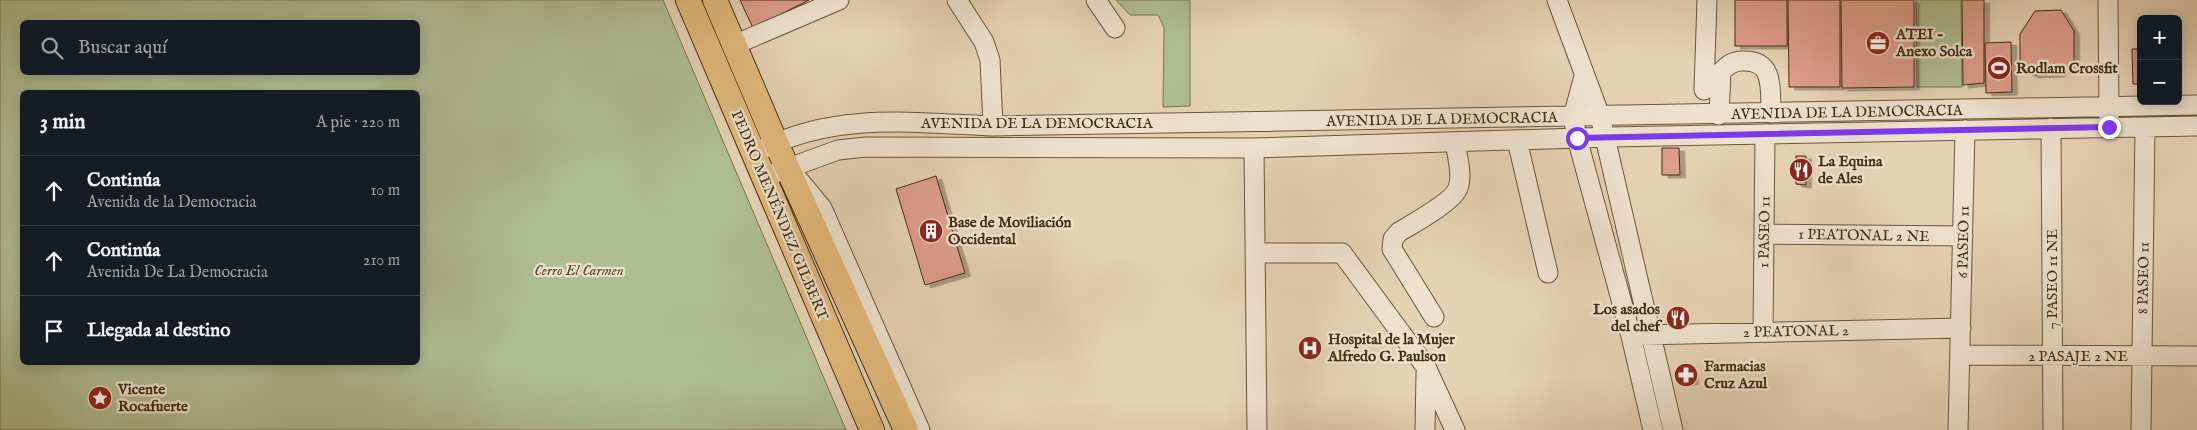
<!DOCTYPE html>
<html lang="es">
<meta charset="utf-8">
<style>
body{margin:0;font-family:"IM FELL English",serif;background:#20242c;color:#f1f3f6}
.controls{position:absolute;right:15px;top:15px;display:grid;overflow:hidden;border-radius:8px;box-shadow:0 2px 12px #0003}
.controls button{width:45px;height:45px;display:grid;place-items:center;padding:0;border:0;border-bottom:1px solid #363941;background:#171b24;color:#f1f3f6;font:25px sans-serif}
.stop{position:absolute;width:15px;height:15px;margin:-11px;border:4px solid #7c3aed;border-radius:50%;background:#fff}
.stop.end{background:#7c3aed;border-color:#fff;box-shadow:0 1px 5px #0008}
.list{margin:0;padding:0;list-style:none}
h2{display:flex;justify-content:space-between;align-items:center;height:65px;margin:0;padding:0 20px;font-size:21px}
h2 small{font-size:16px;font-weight:400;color:#9ea1a6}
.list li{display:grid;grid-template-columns:32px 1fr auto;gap:15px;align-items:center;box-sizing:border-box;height:70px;padding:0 20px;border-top:1px solid #363941}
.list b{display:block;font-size:19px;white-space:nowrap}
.list p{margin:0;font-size:16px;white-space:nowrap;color:#9ea1a6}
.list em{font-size:16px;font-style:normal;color:#9ea1a6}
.icon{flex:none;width:28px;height:28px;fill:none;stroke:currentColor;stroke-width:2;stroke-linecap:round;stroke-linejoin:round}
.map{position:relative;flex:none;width:2197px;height:430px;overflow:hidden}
.search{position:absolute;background:#171b24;box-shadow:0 2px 12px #0003;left:20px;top:20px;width:400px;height:55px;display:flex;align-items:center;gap:12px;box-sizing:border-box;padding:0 18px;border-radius:8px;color:#9ea1a6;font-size:19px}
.panel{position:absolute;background:#171b24;box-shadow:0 2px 12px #0003;left:20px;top:90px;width:400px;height:275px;border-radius:8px}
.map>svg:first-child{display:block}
</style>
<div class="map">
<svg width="2197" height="430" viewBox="0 0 2197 430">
<defs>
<filter id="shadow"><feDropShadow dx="5.5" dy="3" stdDeviation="0" flood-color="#0004"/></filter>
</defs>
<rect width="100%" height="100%" fill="#e5d2b5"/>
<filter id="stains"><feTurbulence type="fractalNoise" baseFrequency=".004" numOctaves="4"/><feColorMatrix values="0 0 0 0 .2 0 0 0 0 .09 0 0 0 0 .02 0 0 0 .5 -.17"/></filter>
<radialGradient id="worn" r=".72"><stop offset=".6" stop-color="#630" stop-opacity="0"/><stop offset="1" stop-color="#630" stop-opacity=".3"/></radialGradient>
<!-- green -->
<path fill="#afbd92" stroke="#7a7550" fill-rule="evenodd" d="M0,0H663L846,430H0ZM22,22H418V72H22ZM22,92H418V362H22Z
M1116,0H1190V106L1163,107L1164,27L1158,15H1130Z
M1916,0H1961L1962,87H1917Z"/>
<!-- building -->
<path fill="#dd9e8b" stroke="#452d0f" filter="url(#shadow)" d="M740,0H809L753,28Z
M1735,0H1787V46H1735Z
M1788,0H1840V87H1789Z
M1841,0H1914V87L1842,88Z
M1962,0H1984V83L1963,85Z
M2061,10L2074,31V61L2059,74L2032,75L2020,64V34L2035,11Z
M2011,42L2012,92L1986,93L1985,43Z
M2132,49H2141V84H2133Z
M1662,148H1679L1680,175H1662Z
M1796,156H1806V185L1796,184Z
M936,176L965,273L925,285L896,189Z
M1691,368L1693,381L1682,383L1679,370Z"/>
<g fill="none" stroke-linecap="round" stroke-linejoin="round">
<!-- minor casing -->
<g stroke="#6d5638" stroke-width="21">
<path id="minor" d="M957,0L984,42L990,60L993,126
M1096,0L1115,28
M1557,0L1600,116L1673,430
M2108,0L2109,118
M734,45L839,0
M1584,76L1573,117L1577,138L1631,336L1653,430
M1704,90L1707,0
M1719,115L1721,72C1728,65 1734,60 1745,61C1775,61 1770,91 1771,113
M2051,128L2053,430
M1517,140L1548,273
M765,148C839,112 913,123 993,126L2197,105
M1254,148L1257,430
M775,173L838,150L866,147L1254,148L1611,137L2197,126
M798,179L822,208L920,430
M1764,234L1963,236
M1256,253H1342L1426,367L1455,430
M1434,317L1392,249L1393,239L1399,232C1412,224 1453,202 1458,188C1463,175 1457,155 1455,142
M1763,331L1765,134
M1640,335L1961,328
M1960,355L2197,356
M1425,430L1426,373
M1958,430L1965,130
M2141,430L2145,127"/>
</g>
<!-- major casing -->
<g stroke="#452d0f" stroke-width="26">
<path id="major" d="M688,0L872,430
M715,0L776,143L906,430"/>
</g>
<!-- minor -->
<use href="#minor" stroke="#eee2cf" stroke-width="19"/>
<!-- major -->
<use href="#major" stroke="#e2b97a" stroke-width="24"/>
</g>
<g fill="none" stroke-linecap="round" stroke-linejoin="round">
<!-- route -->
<path stroke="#7c3aed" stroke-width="6" d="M1577,138L2109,127"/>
</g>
<!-- icons -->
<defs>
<g id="office-disc" transform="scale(1.25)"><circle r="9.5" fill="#8f2418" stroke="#eee2cf"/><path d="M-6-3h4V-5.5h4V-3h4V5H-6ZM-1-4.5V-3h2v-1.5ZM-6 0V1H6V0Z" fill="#fff"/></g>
<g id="stadium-disc" transform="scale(1.25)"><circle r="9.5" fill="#8f2418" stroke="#eee2cf"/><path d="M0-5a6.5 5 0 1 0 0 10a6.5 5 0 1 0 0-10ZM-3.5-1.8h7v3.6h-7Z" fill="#fff"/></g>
<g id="restaurant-disc" transform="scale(1.25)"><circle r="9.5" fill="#8f2418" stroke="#eee2cf"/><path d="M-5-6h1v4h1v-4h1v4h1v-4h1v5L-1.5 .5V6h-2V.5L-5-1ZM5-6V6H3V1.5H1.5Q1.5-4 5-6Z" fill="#fff"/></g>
<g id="building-disc" transform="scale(1.25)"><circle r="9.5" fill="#8f2418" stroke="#eee2cf"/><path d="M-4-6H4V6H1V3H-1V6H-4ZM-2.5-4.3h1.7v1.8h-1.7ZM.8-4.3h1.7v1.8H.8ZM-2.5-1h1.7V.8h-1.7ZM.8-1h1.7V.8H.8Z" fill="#fff"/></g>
<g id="hospital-disc" transform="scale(1.25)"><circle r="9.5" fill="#8f2418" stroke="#eee2cf"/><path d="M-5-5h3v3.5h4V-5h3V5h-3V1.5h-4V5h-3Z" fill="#fff"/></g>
<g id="pharmacy-disc" transform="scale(1.25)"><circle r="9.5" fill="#8f2418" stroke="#eee2cf"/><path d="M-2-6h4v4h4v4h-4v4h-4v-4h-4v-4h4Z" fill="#fff"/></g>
<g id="sight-disc" transform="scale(1.25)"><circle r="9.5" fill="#8f2418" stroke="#eee2cf"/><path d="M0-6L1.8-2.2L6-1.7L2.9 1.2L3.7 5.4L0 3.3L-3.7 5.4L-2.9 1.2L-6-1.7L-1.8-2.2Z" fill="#fff"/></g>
</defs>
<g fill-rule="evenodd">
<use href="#office-disc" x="1878" y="43"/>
<use href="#stadium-disc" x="1999" y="68"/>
<use href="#restaurant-disc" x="1801" y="170"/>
<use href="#building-disc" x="931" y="231"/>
<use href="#restaurant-disc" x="1678" y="318"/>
<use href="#hospital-disc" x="1310" y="348"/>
<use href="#pharmacy-disc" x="1686" y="375"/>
<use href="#sight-disc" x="100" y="398"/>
</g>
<g text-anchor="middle" stroke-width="4.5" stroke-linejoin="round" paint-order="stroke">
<!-- poi labels -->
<g font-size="15" font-weight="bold" fill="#452d0f" stroke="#eee2cf" text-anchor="start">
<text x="1896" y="39">ATEI -<tspan x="1896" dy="17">Anexo Solca</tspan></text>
<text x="2016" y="73">Rodlam Crossfit</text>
<text x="1818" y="166">La Equina<tspan x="1818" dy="17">de Ales</tspan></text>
<text x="948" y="227">Base de Moviliación<tspan x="948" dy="17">Occidental</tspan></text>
<text x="1660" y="314" text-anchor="end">Los asados<tspan x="1660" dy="17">del chef</tspan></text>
<text x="1328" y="344">Hospital de la Mujer<tspan x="1328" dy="17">Alfredo G. Paulson</tspan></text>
<text x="1704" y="371">Farmacias<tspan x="1704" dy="17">Cruz Azul</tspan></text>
<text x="118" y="394">Vicente<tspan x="118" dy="17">Rocafuerte</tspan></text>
</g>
<!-- street labels -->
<g font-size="15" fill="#452d0f" stroke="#eee2cf">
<text transform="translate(1847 112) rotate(-1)" y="5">AVENIDA DE LA DEMOCRACIA</text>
<text transform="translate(1442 119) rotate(-1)" y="5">AVENIDA DE LA DEMOCRACIA</text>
<text x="1037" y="128">AVENIDA DE LA DEMOCRACIA</text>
<text transform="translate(780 215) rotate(67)" y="5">PEDRO MENÉNDEZ GILBERT</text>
<text transform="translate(1764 232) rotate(-89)" y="5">1 PASEO 11</text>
<text transform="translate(1864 235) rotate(1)" y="5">1 PEATONAL 2 NE</text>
<text transform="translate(1963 242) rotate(-89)" y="5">6 PASEO 11</text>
<text transform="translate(2143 278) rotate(-89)" y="5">8 PASEO 11</text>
<text transform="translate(2052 279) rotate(-90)" y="5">7 PASEO 11 NE</text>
<text transform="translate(1796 331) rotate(-1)" y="5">2 PEATONAL 2</text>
<text x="2078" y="361">2 PASAJE 2 NE</text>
</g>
<!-- park labels -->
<g font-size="15" font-style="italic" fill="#5a4a29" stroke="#eee2cf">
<text x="579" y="275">Cerro El Carmen</text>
</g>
</g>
<rect width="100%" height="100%" filter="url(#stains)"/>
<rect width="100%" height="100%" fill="url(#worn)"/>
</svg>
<div class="controls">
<button>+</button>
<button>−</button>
</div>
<div class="stop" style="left:1577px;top:138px"></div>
<div class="stop end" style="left:2109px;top:127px"></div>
<div class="search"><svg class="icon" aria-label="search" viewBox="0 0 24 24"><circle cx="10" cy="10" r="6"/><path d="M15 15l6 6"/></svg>Buscar aquí</div>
<section class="panel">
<h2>3 min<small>A pie · 220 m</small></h2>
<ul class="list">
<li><svg class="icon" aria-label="ahead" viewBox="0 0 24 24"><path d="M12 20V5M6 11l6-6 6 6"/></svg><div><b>Continúa</b><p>Avenida de la Democracia</p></div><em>10 m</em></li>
<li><svg class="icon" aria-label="ahead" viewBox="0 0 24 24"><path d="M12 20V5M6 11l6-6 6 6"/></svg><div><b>Continúa</b><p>Avenida De La Democracia</p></div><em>210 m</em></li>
<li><svg class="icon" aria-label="arrive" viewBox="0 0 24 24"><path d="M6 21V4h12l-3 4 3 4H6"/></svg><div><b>Llegada al destino</b></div></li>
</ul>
</section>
</div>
